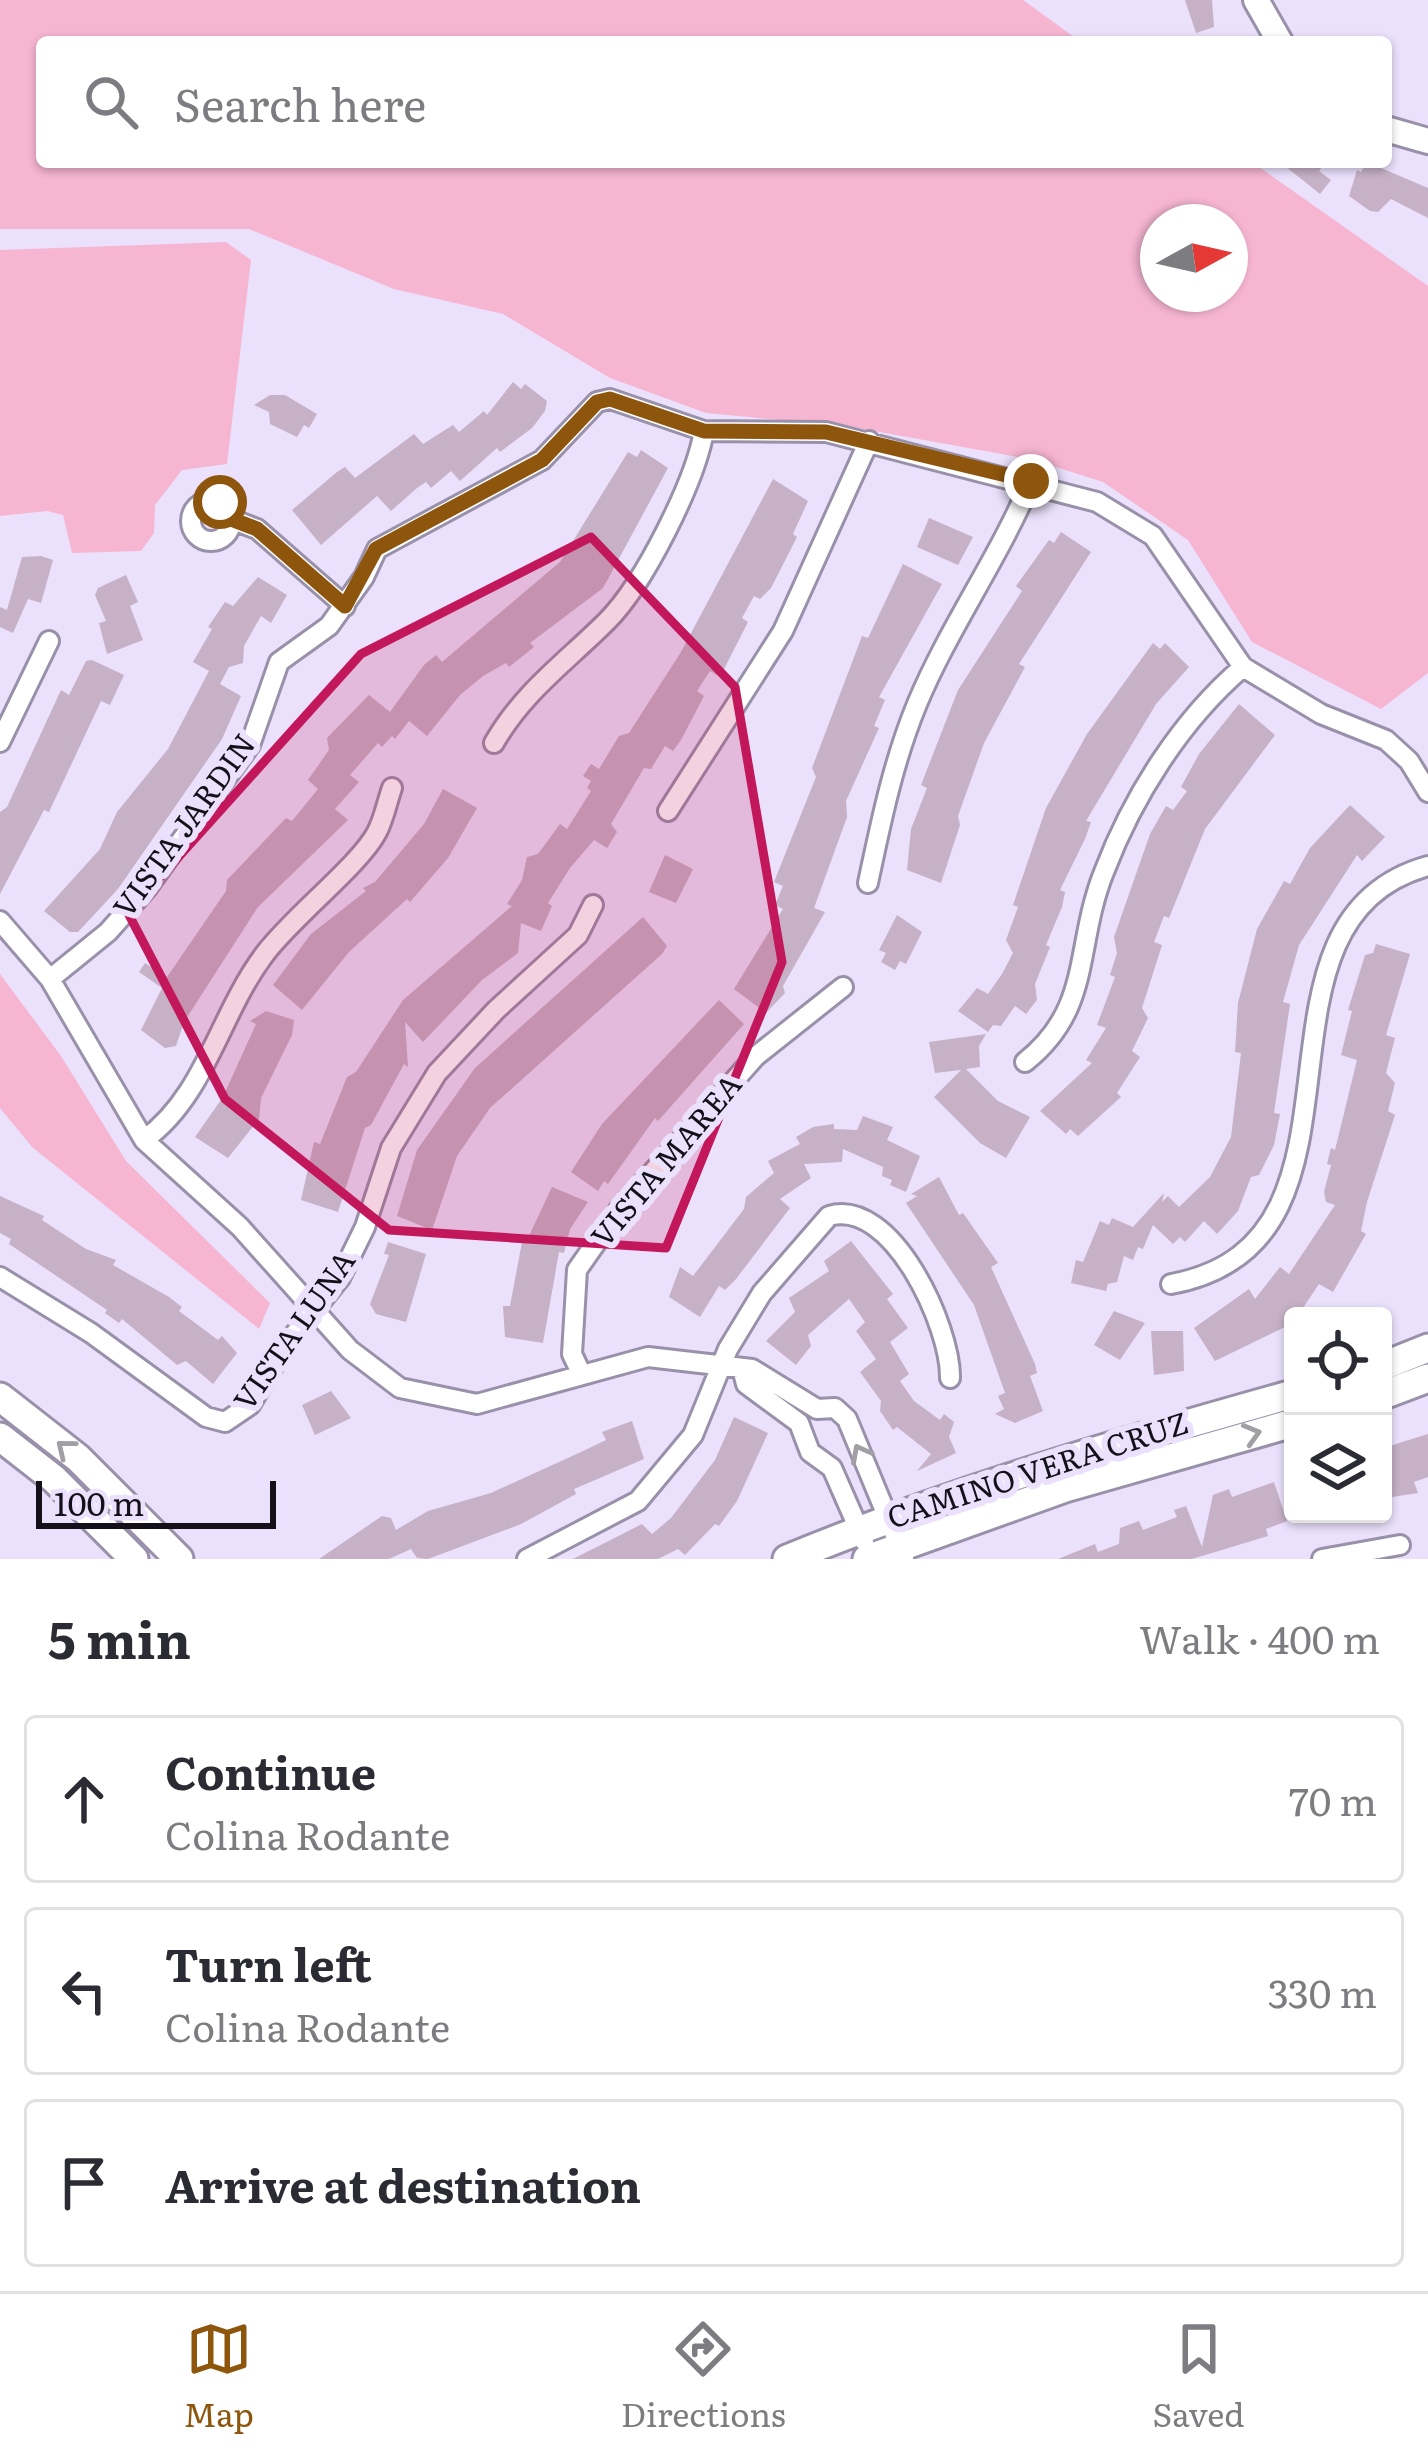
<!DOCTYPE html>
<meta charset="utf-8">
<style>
body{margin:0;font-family:Literata,serif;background:#f7f7f7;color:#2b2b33}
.controls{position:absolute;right:36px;bottom:36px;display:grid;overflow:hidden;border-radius:12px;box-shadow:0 3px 9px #0004}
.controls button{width:108px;height:108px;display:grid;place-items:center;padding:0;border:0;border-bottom:3px solid #e1e1e2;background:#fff;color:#2b2b33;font:60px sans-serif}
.compass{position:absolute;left:1140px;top:204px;width:108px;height:108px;border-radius:50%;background:#fff;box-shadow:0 3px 9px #0004;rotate:82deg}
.scale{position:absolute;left:36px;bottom:30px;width:240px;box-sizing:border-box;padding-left:12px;border:6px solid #131019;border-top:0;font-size:33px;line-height:42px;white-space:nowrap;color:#131019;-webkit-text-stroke:9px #ebe1fd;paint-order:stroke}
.stop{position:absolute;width:36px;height:36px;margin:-27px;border:9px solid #8e550d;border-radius:50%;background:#fff}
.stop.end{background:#8e550d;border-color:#fff;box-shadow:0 3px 12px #0008}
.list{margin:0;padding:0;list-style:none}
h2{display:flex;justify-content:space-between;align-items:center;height:156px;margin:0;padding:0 48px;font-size:51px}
h2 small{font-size:39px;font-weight:400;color:#7c7c81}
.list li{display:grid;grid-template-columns:78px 1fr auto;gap:36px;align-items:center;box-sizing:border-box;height:168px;margin:0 24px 24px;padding:0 24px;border:3px solid #e1e1e2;border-radius:12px}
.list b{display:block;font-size:45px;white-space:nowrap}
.list p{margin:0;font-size:39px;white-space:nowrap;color:#7c7c81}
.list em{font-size:39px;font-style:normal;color:#7c7c81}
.icon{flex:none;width:66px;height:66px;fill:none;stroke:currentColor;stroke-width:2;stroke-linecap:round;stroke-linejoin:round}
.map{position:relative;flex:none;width:1428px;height:1559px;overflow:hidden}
.search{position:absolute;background:#fff;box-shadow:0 3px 9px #0004;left:36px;right:36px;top:36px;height:132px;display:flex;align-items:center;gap:30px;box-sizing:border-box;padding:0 42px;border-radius:12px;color:#7c7c81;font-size:45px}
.sheet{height:732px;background:#fff}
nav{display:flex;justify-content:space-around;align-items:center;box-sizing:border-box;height:168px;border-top:3px solid #e1e1e2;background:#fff;font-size:33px;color:#7c7c81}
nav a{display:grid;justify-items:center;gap:6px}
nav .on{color:#8e550d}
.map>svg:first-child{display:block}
</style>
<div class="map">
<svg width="1428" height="1559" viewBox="0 0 1428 1559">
<rect width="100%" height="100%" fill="#ebe1fd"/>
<!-- green -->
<path fill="#f6b5d1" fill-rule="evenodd" d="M0,0H1023L1081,42H42V162H1252L1428,286V673L1381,709L1252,642L1188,540L1103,482L1034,460L852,427L706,413L610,378L503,314L394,289L249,229H0ZM1158,222H1230V294H1158Z
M226,242L251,260L227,464L182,470L155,505L154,533L141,551L72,553L63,515L47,511L0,516V250Z
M0,974L61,1056L126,1161L270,1303L259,1329L32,1147L0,1108Z"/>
<!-- building -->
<path fill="#c6b1c6" d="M1185,0H1212L1214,27L1196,33Z
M1280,162H1326L1319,171L1331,180L1320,194Z
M1367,162L1428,188V218L1391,199L1378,212L1370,211L1349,196L1357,170L1361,172Z
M513,382L521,389L525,384L547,401L545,411L532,428L500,452L497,448L460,481L451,471L431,488L426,482L417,488L391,511L377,496L321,545L292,510L337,472L345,467L355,478L414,434L423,444L453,425L459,432L484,411L487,415Z
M270,395H285L317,414L309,428L304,425L297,437L270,424L269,412L254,405Z
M641,450L668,468L603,588L530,643L534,647L509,667L506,663L483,676L460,695L427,736L409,721L395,739L392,736L382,747L378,743L350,775L359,782L335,809L348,820L258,907L184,1022L176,1046L165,1048L141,1030L162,988L139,972L145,963L167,977L226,891L227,880L286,818L292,821L318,789L308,780L329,750L327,738L369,695L390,712L424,665L436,655L442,662L560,562L628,452L637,457Z
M773,479L808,501L793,534L797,537L771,588L760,599L754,596L742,618L748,622L720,677L710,671L697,691L704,696L681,740L673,751L665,746L651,769L644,768L611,824L617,832L607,848L594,840L570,868L548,903L552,906L541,931L521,923L518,953L482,980L423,1042L405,1022L408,1067L404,1064L371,1125L365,1128L338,1212L301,1200L314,1142L320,1144L347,1077L356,1072L403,1000L512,906L507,904L522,880L527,857L538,854L560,824L567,829L591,791L587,788L591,781L583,776L591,764L599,769L619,736L629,733L681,652Z
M929,518L973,537L958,565L917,547Z
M1061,532L1091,552L1019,664L1025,667L984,743L958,816L960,825L941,883L907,870L911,829L927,788L921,785L958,690L1022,591L1016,586L1049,540L1054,543Z
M41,556L53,560L41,603L28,599L13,633L0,627V607L7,610L22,557Z
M903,564L942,584L879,697L885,700L874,726L879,728L846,801L847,817L814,908L825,912L783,986L785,993L766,1013L734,989L783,909L775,905L783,886L774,882L816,777L812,768L862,636L868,638Z
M126,575L138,602L130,606L143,640L107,654L99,623L106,621L95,595L98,588Z
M258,577L287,595L271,623L261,616L244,646L243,663L229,667L220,684L241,696L222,739L118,889L78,932H70L44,911L100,849L117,812L168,749L209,671L193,662L212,629L208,627L225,602L233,606Z
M1153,643L1160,649L1165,643L1189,667L1156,704L1086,821L1091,822L1085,839L1060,890L1065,892L1062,907L1046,945L1050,947L1035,984L1037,1000L1026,1014L1015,1006L1001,1026L993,1025L988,1032L958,1011L977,988L988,994L1002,974L1013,953L1006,940L1018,907L1013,905L1046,808L1087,734Z
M92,660L124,675L110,705L101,701L49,812L44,810L0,894V812L7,807L61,690L69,695L86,661Z
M1239,704L1275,735L1205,829L1169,918L1164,916L1154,942L1162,945L1142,1008L1148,1018L1132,1051L1140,1057L1117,1093L1121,1097L1078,1136L1070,1129L1066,1134L1040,1111L1092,1063L1086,1060L1106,1028L1097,1025L1115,977L1110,975L1117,953L1114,937L1150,834L1166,806L1173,810L1187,791L1181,787L1199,754Z
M443,789L477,808L448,858L410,902L407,899L349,952L302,1010L273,985L311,934L366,891L363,888L375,882L424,824Z
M1350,805L1385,837L1362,861L1357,855L1299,945L1283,1002L1290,1004L1274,1113L1280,1114L1274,1145L1259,1175L1251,1177L1238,1211L1217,1234L1204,1221L1185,1242L1180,1237L1173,1244L1153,1225L1143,1249L1138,1247L1133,1260L1124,1256L1117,1282L1108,1284L1106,1291L1071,1283L1076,1260L1083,1262L1100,1221L1109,1225L1112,1218L1133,1227L1164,1193L1162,1202L1168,1196L1179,1207L1210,1177L1231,1137L1241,1053L1235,1052L1238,1003L1257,929L1284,881L1290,884L1310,848Z
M665,855L693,869L676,903L649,892Z
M897,915L922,932L906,964L900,961L895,970L881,962L886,953L879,950Z
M643,917L667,946L662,954L490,1108L457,1156L432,1230L397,1216L417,1150L475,1068Z
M1376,944L1410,954L1386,1035L1395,1038L1386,1073L1395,1083L1388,1111L1395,1115L1367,1202L1361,1231L1366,1234L1333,1292L1319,1284L1293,1323L1215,1361L1194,1328L1249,1289L1255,1299L1280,1267L1289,1274L1335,1205L1326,1202L1324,1192L1331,1165L1327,1164L1331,1148L1335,1150L1357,1060L1341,1055L1352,1011L1348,1010L1365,955L1373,953Z
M719,1000L744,1024L658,1121L655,1118L608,1184L604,1181L598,1191L571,1172L602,1124Z
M266,1011L294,1020L292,1035L261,1098L259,1119L228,1158L195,1137L223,1097L256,1024L250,1021Z
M986,1034L979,1046L980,1067L966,1069L998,1101L1030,1117L1006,1158L980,1143L934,1097L961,1070L935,1073L929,1042Z
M863,1116L893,1127L887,1140L920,1156L906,1192L890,1185L892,1180L882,1176L883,1167L843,1149L842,1162L804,1164L811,1178L780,1199L790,1208L736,1279L725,1290L719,1286L700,1317L669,1297L680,1267L693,1276L744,1209L746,1197L774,1173L768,1161L800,1144L796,1137L813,1127L834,1124V1129L857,1130Z
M939,1177L959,1215L963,1213L998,1263L991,1267L1035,1364L1037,1373L1030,1376L1043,1411L1015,1423L995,1414L1004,1409L998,1396L1005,1393L974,1305L906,1203L917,1196L911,1194Z
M552,1187L588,1202L570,1229L564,1253L559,1252L543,1343L505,1337L503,1306H510L523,1237L528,1238Z
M0,1196L44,1216L42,1220L86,1249L116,1260L113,1265L169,1297L182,1307L179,1311L218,1340L222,1336L237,1353L213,1384L186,1361L177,1365L122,1319L119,1323L105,1313L107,1310L9,1244L11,1239L0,1233Z
M851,1241L893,1294L887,1299L908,1328L890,1342L909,1374L900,1381L914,1401L940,1420L944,1414L954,1422L949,1437L956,1453L917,1471L931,1454L897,1427L893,1430L880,1411L881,1401L860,1372L876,1359L856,1331L865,1322L849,1299L808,1335L811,1346L796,1365L766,1341L795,1312L789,1298L829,1271L824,1261Z
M388,1242L426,1254L406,1322L376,1314L370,1304L389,1255L384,1254Z
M1114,1311L1145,1323L1120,1360L1094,1345Z
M1151,1331H1183L1184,1371L1154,1375Z
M331,1391L351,1418L315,1435L302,1405Z
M734,1417L768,1433L737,1501L719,1526L715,1524L685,1555L678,1549L658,1559H573L642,1524L652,1534L671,1518L715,1460Z
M632,1421L644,1459L574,1489L576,1494L521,1524L428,1559L417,1558L411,1549L389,1559H319L382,1516L391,1518L396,1530L428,1511L491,1493L581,1452L606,1440L602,1432Z
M1428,1434V1477L1414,1482L1418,1493L1386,1498L1383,1448Z
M1274,1482L1287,1521L1266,1529L1268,1536L1192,1559H1058L1095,1544L1098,1552L1119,1544L1120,1528L1139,1521L1143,1530L1177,1517L1174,1510L1186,1506L1202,1547L1213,1495L1229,1489L1232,1497Z"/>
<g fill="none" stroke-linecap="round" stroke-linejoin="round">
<!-- minor casing -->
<g stroke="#9990a9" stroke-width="24">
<path id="minor" d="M191 521a20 20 0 1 1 40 0a20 20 0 1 1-40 0Z
M231,519L257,529L345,606
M0,742L49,641
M494,743C523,692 566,662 607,621C644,584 695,482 704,431
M668,811L783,631L869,441
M868,883C881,822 893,762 917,704C949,627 999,558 1031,481
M0,921L50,979L144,1140L240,1227L350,1350L400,1388L477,1404L648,1357L752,1369L817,1409L835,1408L847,1419L904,1557
M50,979L108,932L147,888L250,745L279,662L329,626L364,577L377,549L542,460L597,402L610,399L704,431L826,432L1097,502L1153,536L1243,667L1321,714L1386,740L1409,761L1428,792
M1025,1062C1093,1008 1074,947 1104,872C1133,796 1181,720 1243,667
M144,1140C206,1095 219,1015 264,955C291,918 360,865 377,832C384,819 387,802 392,788
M0,1277L91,1333L206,1417L225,1422L250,1405L286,1345L340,1278L365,1227L391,1148L437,1073L496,1010L578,935L593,905
M1171,1284C1395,1243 1227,922 1428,866
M743,1372L746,1384L799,1423L810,1452L832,1468L864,1541
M582,1375L572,1354L577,1270L619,1210L756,1056L843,987
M527,1559L638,1501L693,1435L728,1349L762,1293L829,1216C892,1197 951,1327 950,1378
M1322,1559L1400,1545"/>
</g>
<!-- tertiary casing -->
<g stroke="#9990a9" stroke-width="30">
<path id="tertiary" d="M1256,0L1280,42
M1386,129L1428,141"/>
</g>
<!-- secondary casing -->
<g stroke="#9990a9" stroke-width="33">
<path id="secondary" d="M1383,1366L1428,1348
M1383,1395L1428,1378
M0,1397L78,1458L179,1559
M0,1437L54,1479L134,1559
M787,1559C952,1491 1121,1442 1293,1394
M867,1559L1065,1488L1293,1423"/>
</g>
<!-- minor -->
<use href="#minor" stroke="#fff" stroke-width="18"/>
<!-- tertiary -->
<use href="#tertiary" stroke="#fff" stroke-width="24"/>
<!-- secondary -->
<use href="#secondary" stroke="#fff" stroke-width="27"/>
</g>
<!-- one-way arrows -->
<defs><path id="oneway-chevron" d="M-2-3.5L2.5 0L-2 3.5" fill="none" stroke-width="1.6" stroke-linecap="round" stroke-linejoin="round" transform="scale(3)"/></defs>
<g stroke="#a19fa3">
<use href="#oneway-chevron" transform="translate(1252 1434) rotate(-16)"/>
<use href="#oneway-chevron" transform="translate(65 1448) rotate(-141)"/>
<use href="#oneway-chevron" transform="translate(860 1453) rotate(-118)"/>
</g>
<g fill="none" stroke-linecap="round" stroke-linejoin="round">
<!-- route -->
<path stroke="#8e550d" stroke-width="15" d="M220,502L231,519L257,529L345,606L376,549L542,460L597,402L610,399L704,431L826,432L1031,481"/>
</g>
<!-- marked area -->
<path fill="#c2185b" fill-opacity="0.2" stroke="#c2185b" stroke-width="9" stroke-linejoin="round" d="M591,537L735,687L782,962L666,1248L389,1230L225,1099L128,913L361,654Z"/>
<g text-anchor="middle" stroke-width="12" stroke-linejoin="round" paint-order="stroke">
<!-- street labels -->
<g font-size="30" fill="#131019" stroke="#ebe1fd">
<text transform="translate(185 826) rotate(-54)" y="10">VISTA JARDIN</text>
<text transform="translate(667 1161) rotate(-50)" y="10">VISTA MAREA</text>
<text transform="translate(295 1331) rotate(-55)" y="10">VISTA LUNA</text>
<text transform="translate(1038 1471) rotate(-18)" y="10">CAMINO VERA CRUZ</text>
</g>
</g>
</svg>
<div class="controls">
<button><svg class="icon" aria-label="locate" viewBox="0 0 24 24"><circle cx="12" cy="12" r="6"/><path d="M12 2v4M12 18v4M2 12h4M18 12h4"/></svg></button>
<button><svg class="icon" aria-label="layers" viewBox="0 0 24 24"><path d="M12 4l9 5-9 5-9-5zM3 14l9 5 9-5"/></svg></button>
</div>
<svg class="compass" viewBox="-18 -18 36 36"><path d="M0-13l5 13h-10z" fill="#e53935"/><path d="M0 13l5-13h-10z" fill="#7c7c81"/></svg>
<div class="scale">100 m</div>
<div class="stop" style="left:220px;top:502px"></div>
<div class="stop end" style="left:1031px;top:481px"></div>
<div class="search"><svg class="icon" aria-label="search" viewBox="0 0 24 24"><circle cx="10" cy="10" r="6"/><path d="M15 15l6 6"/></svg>Search here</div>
</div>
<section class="sheet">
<h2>5 min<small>Walk · 400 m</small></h2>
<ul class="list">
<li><svg class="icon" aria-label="ahead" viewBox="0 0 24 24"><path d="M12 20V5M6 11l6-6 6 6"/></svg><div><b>Continue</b><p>Colina Rodante</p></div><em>70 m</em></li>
<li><svg class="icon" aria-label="left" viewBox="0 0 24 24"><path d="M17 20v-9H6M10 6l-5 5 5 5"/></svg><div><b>Turn left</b><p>Colina Rodante</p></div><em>330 m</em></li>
<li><svg class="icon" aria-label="arrive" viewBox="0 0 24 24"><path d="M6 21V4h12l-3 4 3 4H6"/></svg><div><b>Arrive at destination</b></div></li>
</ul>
</section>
<nav>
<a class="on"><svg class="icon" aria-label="map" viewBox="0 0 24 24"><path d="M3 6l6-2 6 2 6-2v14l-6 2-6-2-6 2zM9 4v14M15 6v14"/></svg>Map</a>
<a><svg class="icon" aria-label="directions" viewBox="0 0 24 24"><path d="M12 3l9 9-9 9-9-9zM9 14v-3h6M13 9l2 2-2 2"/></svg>Directions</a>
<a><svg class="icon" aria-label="saved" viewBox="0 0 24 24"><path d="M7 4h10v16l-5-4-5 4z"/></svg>Saved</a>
</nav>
